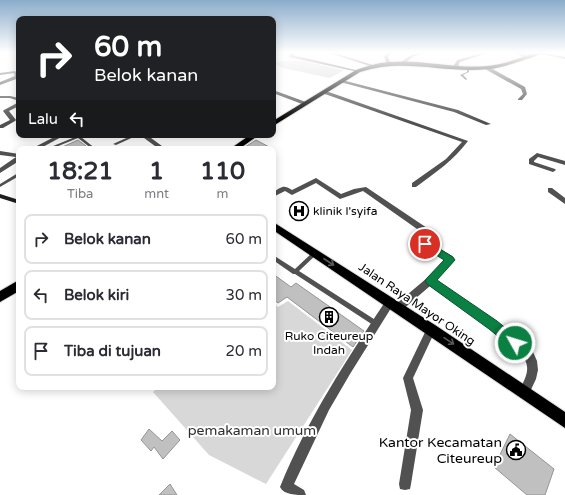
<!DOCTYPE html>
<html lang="id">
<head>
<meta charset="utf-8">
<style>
  :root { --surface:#fff; --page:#f2f2f3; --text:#2b2b33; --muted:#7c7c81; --line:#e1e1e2 }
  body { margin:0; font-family:"Varela Round",sans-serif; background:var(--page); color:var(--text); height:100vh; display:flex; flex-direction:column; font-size:15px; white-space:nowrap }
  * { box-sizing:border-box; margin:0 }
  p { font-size:13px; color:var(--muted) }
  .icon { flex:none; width:22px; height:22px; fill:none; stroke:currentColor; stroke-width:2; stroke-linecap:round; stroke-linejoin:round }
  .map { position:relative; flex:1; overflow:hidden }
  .details { position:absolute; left:16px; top:146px; width:260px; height:244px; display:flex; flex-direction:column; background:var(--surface); border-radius:8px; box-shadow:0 2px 10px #0003 }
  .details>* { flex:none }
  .guide { position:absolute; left:16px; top:16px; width:260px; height:122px; border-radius:8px; box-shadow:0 2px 10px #0003; background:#202124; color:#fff; overflow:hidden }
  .pin { position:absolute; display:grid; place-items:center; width:34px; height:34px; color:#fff; margin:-17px; border:2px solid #fff; border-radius:50%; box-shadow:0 1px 4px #0007 }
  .me { position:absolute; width:44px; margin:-22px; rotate:309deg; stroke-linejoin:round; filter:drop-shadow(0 0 3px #0008) }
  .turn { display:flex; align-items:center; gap:14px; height:84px; padding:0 12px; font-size:18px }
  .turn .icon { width:52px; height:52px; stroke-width:2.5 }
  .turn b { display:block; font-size:28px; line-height:34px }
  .then { display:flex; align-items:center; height:38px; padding:0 12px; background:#0003; gap:8px; font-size:15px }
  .eta { display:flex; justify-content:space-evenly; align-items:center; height:68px; text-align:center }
  .eta b { font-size:24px; font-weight:700; line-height:28px }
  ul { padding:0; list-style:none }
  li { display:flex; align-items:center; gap:12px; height:50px; margin:0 8px 6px; padding:0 4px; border:2px solid var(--line); border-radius:8px }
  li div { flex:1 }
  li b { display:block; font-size:15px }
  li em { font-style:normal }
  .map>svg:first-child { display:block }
</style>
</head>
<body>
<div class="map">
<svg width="565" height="495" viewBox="0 0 565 495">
  <rect width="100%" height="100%" fill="#fff"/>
  <!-- green -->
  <path fill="#d8d8d8" d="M286 61H303L344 70 330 78 283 68 273 63Z
    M288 301 352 350 266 484 209 455 153 392 158 387H273V303L278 307Z"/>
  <!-- building -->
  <path fill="#c0c0c0" stroke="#959595" d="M78 140 90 149H58Z
    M256 140 273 149H242Z
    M273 274 291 287 296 283 364 331 353 347 287 297 278 303 273 299Z
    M149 429 162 441 172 431 180 440 163 459 154 447 151 451 141 440Z
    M510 434 554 469 545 495H527L494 467Z
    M170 484 177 495H159Z"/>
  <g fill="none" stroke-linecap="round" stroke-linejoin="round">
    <defs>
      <path id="primary" d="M534 53H541C536 57 528 58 521 61 511 64 500 68 489 69 443 74 406 57 360 72L273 126V121L356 70C367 66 377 63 389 62 422 59 454 69 487 66 503 65 519 58 534 53Z
        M250 135H259L239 149H230Z
        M273 222 435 325 565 412V428L273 230Z
        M19 280V291L0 302V291Z"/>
    </defs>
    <!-- primary casing -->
    <use href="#primary" stroke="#dbdbdb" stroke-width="2"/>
    <!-- service -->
    <path fill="#515151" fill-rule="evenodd" d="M467 67 469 68V72L463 75 467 79 466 80 460 75 467 72Z
      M80 135H85L81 137 96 149H92L78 138 51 149H46Z
      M133 135H138L116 145 113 144Z
      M18 173H19V176L0 187V184Z
      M315 251 317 252 318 253 317 254 299 271 377 321 378 323 377 325 375 326 373 325 295 274H293L273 260V255L295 269 313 252Z"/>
    <!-- minor -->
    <path fill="#515151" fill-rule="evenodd" d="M292 53H296L293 55 360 71 358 72 289 57V55Z
      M329 53H335L373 65 370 66Z
      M387 53H391L388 57 390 62 388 63 386 62 384 57Z
      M418 53H424L413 57 403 64 400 63 411 55Z
      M482 53H488L460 62 457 68 453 67 457 60Z
      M515 53H520L529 57 526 58Z
      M536 53H544L565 57V59Z
      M485 67H489L525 87 527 94 522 100H518V99L523 94 521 89 485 69Z
      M15 71 19 75V78L0 85V82L15 76 14 73 0 75V73Z
      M342 80 458 110 491 124 486 125 454 112 340 82V80Z
      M273 90 306 102 307 103 302 104 273 93Z
      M322 91H326L468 141C454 160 435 173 416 187H412V183L446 159 462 142 322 93Z
      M0 96H10L19 98V101L10 98H0Z
      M19 102V106L9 111 16 120 15 121 3 128H0V125L10 120 3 111 4 110Z
      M58 135H65L39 149H31Z
      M140 135H147L166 149H159Z
      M0 151 19 154V161L0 173V168L16 157 0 155Z
      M537 153 565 161V165L538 157 534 161V162L555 169 556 170 553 172 529 164V159Z
      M316 178 341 194 354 189 366 187 433 232 435 237 430 243 452 256 454 261 436 280 496 322 533 352 537 361 538 370 536 379 528 396 524 397 520 396 519 392C523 381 531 372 525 360L490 328 430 286 401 311 398 312 395 311 393 308 395 305 427 278 446 260 422 246 421 244 427 236 363 191 340 199 316 183 292 195 285 191 273 197V192C282 187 283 184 292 190Z
      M548 188H552L565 198V204L548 192Z
      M390 298 393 299 395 302 393 305 350 374 329 410 294 484 304 490 306 495C296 495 284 495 280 487 307 420 347 359 387 299Z
      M431 324 434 326 436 329 413 378 423 410 411 484 410 489 405 490 400 489 399 484 411 410 403 378 428 326Z"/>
    <!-- secondary -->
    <path fill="#1e1e1e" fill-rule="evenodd" d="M0 194 19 200V204L0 198Z"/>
    <!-- primary -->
    <use href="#primary" fill="#000" fill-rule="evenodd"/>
  </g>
  <!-- one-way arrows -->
  <defs><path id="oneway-shaft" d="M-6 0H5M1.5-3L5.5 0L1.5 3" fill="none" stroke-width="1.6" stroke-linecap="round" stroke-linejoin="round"/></defs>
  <g stroke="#595959">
    <use href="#oneway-shaft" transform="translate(329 262) rotate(33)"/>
    <use href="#oneway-shaft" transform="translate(449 341) rotate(34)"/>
  </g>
  <!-- sky -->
  <linearGradient id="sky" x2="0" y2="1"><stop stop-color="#8baccb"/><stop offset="0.43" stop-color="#fff"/><stop offset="1" stop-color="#fff" stop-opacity="0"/></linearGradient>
  <rect width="565" height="122" fill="url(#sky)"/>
  <!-- route -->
  <path fill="#0b8043" stroke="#07532c" d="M425 240 453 257 455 260 437 280 497 321 519 339 521 343 519 347 515 349 511 347 489 329 427 284 425 281 427 278 444 260 422 246 420 244 422 241Z"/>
  <!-- icons -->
  <defs>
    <symbol id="hospital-ring" viewBox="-11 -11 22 22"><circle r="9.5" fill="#fff" stroke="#000" stroke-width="1.5"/><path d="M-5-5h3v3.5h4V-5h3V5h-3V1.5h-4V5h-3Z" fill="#000"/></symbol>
    <symbol id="building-ring" viewBox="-11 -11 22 22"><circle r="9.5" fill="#fff" stroke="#000" stroke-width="1.5"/><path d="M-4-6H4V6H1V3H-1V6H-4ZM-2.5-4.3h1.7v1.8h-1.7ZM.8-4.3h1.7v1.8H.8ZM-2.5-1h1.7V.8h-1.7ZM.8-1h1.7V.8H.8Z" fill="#000"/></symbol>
    <symbol id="civic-ring" viewBox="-11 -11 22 22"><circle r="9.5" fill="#fff" stroke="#000" stroke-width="1.5"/><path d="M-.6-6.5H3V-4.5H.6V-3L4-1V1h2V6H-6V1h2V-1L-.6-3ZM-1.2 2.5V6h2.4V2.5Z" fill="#000"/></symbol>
  </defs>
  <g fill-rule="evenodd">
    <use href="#hospital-ring" x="288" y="200" width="22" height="22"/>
    <use href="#building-ring" x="318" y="306" width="22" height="22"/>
    <use href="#civic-ring" x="505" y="439" width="22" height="22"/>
  </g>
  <g text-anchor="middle" stroke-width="4" stroke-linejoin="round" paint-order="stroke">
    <!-- poi labels -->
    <g font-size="12" fill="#000" stroke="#fff" text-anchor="start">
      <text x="313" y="215">klinik l'syifa</text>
      <text x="329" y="340" text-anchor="middle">Ruko Citeureup<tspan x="329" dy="14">Indah</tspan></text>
    </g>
    <!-- street labels -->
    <g font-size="12" fill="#000" stroke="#fff">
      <text transform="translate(417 304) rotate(34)" y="4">Jalan Raya Mayor Oking</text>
    </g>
    <!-- near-park labels -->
    <g font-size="14" fill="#2f2f2f" stroke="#fff">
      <text x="252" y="435">pemakaman umum</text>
    </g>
    <!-- near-poi labels -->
    <g font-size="14" fill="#000" stroke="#fff" text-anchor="end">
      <text x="502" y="447">Kantor Kecamatan<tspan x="502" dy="16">Citeureup</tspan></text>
    </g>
  </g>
</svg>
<div class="pin" style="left:425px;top:244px;background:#d93025"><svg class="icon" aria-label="arrive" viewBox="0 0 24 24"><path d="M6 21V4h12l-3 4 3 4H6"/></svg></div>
<svg class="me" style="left:515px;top:343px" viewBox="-20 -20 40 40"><circle r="17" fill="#0b8043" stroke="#fff" stroke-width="3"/><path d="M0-11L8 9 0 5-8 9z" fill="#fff"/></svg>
<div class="guide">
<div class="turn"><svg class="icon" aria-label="right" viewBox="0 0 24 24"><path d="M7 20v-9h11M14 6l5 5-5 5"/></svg><div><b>60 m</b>Belok kanan</div></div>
<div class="then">Lalu<svg class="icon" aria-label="left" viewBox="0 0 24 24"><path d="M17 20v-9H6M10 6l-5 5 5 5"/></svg></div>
</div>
<section class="details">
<div class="eta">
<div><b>18:21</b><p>Tiba</p></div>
<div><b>1</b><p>mnt</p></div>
<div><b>110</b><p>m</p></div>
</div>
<ul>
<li><svg class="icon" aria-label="right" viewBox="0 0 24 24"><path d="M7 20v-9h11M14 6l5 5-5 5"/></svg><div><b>Belok kanan</b></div><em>60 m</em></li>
<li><svg class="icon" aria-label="left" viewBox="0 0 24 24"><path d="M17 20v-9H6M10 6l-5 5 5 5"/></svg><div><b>Belok kiri</b></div><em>30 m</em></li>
<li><svg class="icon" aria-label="arrive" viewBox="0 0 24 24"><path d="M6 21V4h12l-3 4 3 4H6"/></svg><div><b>Tiba di tujuan</b></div><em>20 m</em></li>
</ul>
</section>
</div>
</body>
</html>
